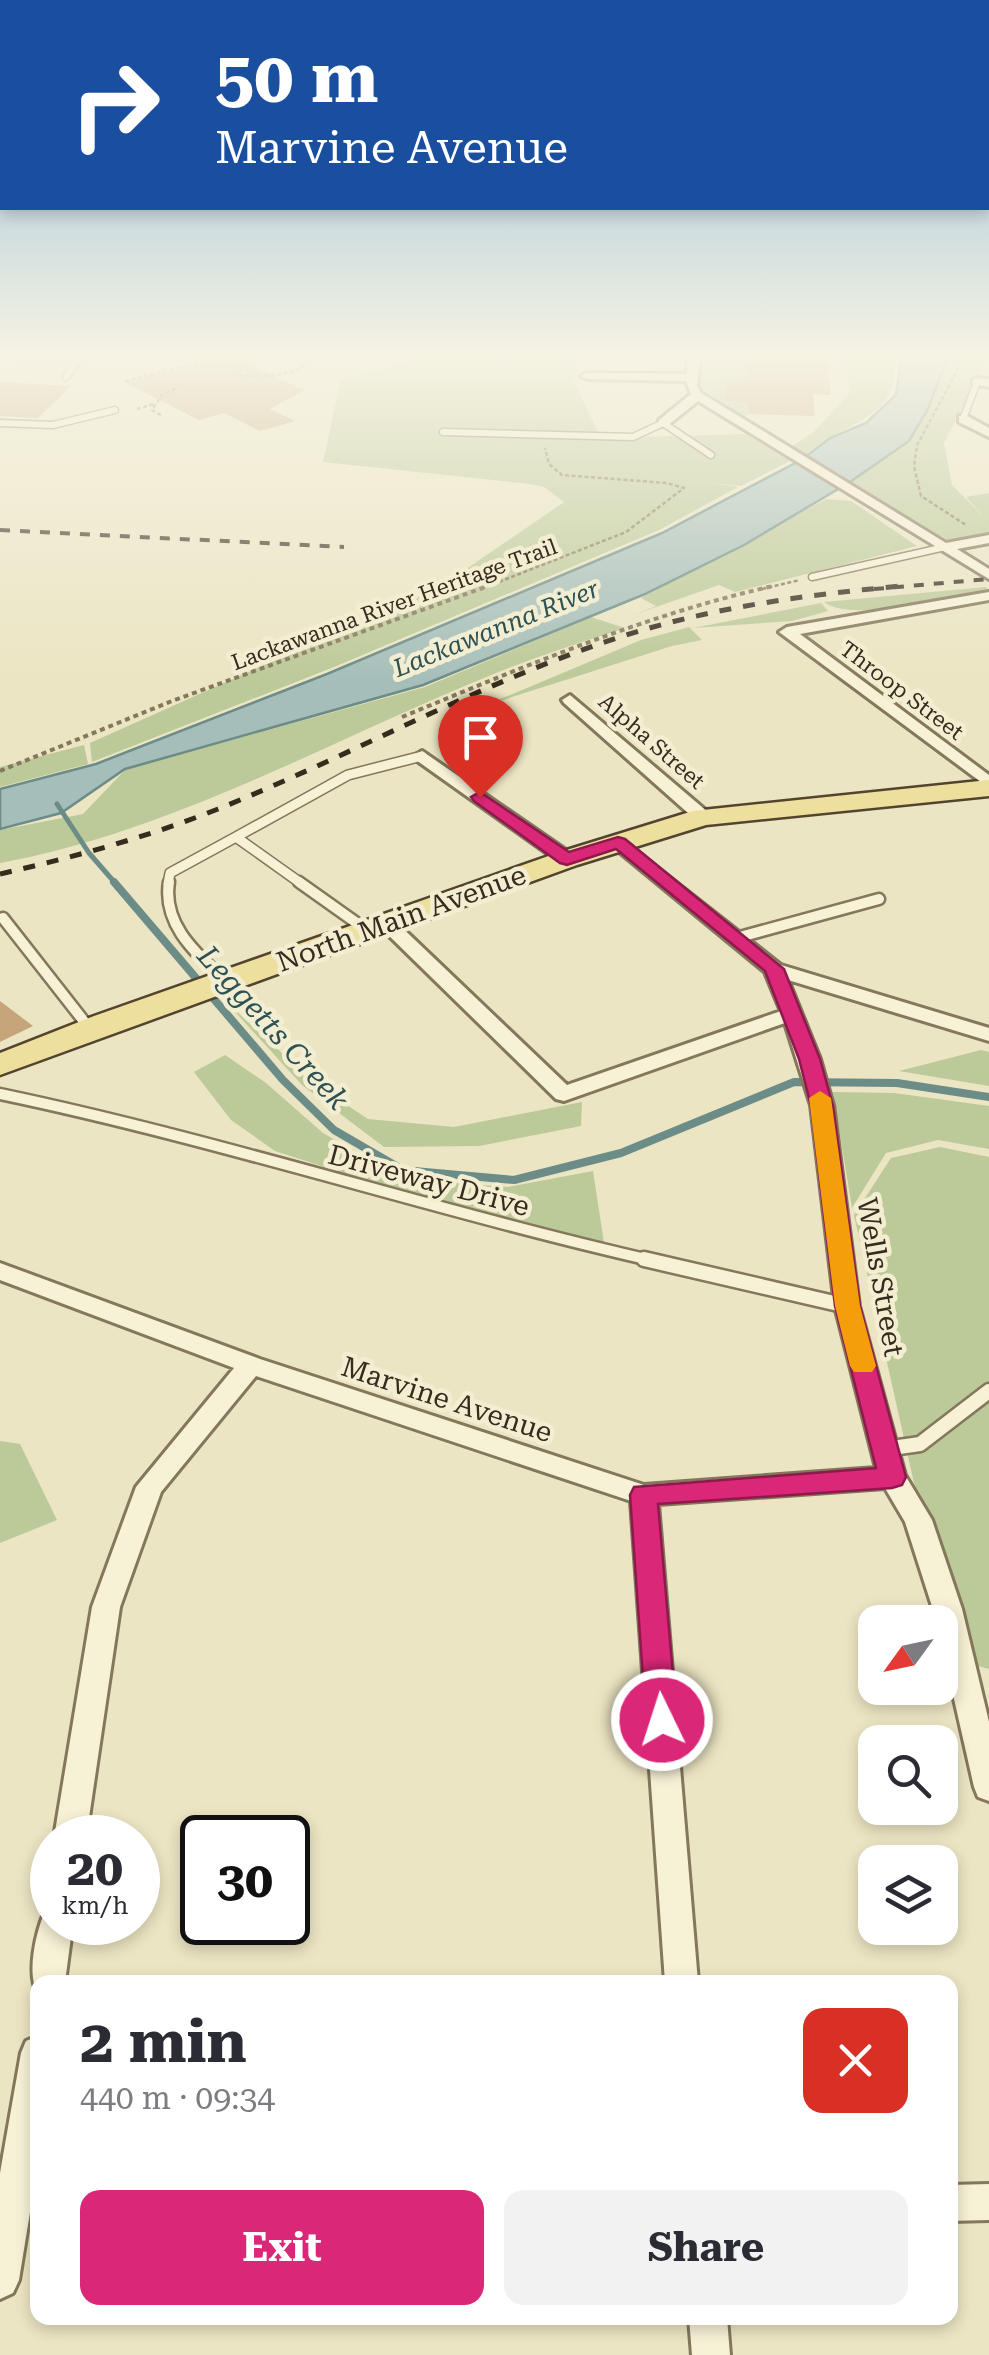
<!DOCTYPE html>
<html lang="en">
<head>
<meta charset="utf-8">
<style>
  :root { --surface:#fff; --page:#f2f2f3; --text:#2b2b33; --muted:#7c7c81; --accent:#db2777 }
  body { margin:0; font-family:"Roboto Serif",serif; background:var(--page); color:var(--text); height:100vh; display:flex; flex-direction:column; font-size:38px; white-space:nowrap }
  * { box-sizing:border-box; margin:0 }
  p { font-size:32px; color:var(--muted) }
  .icon { flex:none; width:55px; height:55px; fill:none; stroke:currentColor; stroke-width:2; stroke-linecap:round; stroke-linejoin:round }
  .map { position:relative; flex:1; overflow:hidden }
  .sheet { position:absolute; left:30px; top:1975px; width:928px; height:350px; display:flex; flex-direction:column; background:var(--surface); border-radius:20px; box-shadow:0 5px 15px #0003 }
  .sheet>* { flex:none }
  .guide { position:absolute; left:0px; top:0px; width:990px; height:210px; box-shadow:0 5px 15px #0003; background:#1a4fa0; color:#fff; overflow:hidden }
  .needle { width:65px; rotate:237deg }
  .fabs { position:absolute; left:858px; top:1605px; display:grid; gap:20px }
  .fabs a { display:grid; place-items:center; width:100px; height:100px; border-radius:20px; background:var(--surface); box-shadow:0 5px 15px #0003; font-size:50px }
  .speed { position:absolute; left:30px; top:1815px; display:flex; gap:20px; font-size:50px; font-weight:700; text-align:center }
  .speed>* { display:grid; place-content:center; width:130px; height:130px; border-radius:50%; background:var(--surface); box-shadow:0 5px 15px #0003; line-height:1 }
  .speed small { font-size:25px; font-weight:400 }
  .speed .limit { border:5px solid #111; border-radius:15px; background:#fff; color:#111 }
  .pin { position:absolute; display:grid; place-items:center; width:85px; height:85px; color:#fff; margin:-102px -42px; border-radius:50% 50% 50% 0; rotate:-45deg; box-shadow:0 0 10px #0007 }
  .pin .icon { rotate:45deg }
  .me { position:absolute; width:110px; margin:-55px; rotate:356deg; stroke-linejoin:round; filter:drop-shadow(0 0 8px #0008) }
  .turn { display:flex; align-items:center; gap:35px; height:210px; padding:0 50px; font-size:45px }
  .turn .icon { width:130px; height:130px; stroke-width:2.5 }
  .turn b { display:block; font-size:70px; line-height:85px }
  .round { display:grid; place-items:center; flex:none; width:105px; height:105px; border-radius:20px; background:var(--page) }
  .head { display:flex; align-items:center; justify-content:space-between; height:170px; padding:0 50px }
  h1 { font-size:60px; font-weight:700; line-height:75px }
  .cta { display:flex; gap:20px; margin-top:auto; padding:20px 50px }
  .cta a { flex:1; height:115px; border-radius:20px; background:var(--accent); color:#fff; font-size:40px; font-weight:700; line-height:115px; text-align:center }
  .cta a+a { background:var(--page); color:var(--text) }
  .map>svg:first-child { display:block }
</style>
</head>
<body>
<div class="map">
<svg width="989" height="2355" viewBox="0 0 989 2355">
  <rect width="100%" height="100%" fill="#ebe5c3"/>
  <!-- green -->
  <path fill="#bcc998" d="M433 356H549L556 363 551 356H574L578 377 572 378 601 438 745 434 790 461 741 486 710 483 738 487 659 530 334 667 92 762 90 743 443 585 564 502 544 487 530 484 323 462 341 379Z
    M844 356H896C894 367 895 386 889 395 871 424 830 431 804 456L792 446 814 432 850 392Z
    M948 356H989L944 443 952 485 985 518 966 497 989 493V546L970 549 956 539 947 540 850 482 909 441Z
    M746 360V378H726L725 401 748 402 749 414 744 417 701 388 702 362Z
    M826 499 851 501 917 546 735 592 719 585 633 615 656 606 641 598Z
    M986 587 989 591C955 598 849 623 824 602Z
    M821 603 828 611 792 621 693 628Z
    M591 617 625 628C582 642 538 656 496 673 332 739 175 831 0 863V830L83 814 126 769 425 687Z
    M689 627 702 640 672 646 484 706 641 640Z
    M84 745 88 764 0 787V767Z
    M226 1002 318 1086 368 1119 454 1127 582 1102 581 1126 479 1146 384 1147 302 1085Z
    M981 1050 989 1052V1086L899 1071Z
    M225 1055 266 1083 323 1133 403 1179 508 1187 593 1171 604 1243 405 1193 275 1151 231 1120 194 1072Z
    M833 1092 894 1093 989 1106V1149L938 1140 886 1153 852 1208Z
    M940 1147 989 1157V1669L974 1665 914 1483 854 1215 891 1158Z
    M0 1441 20 1444 57 1520 0 1543Z"/>
  <!-- water -->
  <path fill="#a5beba" stroke="#6c8c88" stroke-width="2.5" d="M902 356H948L928 409 909 441 850 482 744 545 645 594 423 685 125 769 61 813 0 829V789L96 764 327 674 662 533 801 460 830 438 866 423 896 395Z"/>
  <g fill="none" stroke-linecap="round" stroke-linejoin="round">
    <!-- stream-far1 -->
    <path stroke="#6c8c88" stroke-width="5" d="M57 804 89 853 116 884"/>
    <!-- stream -->
    <path stroke="#6c8c88" stroke-width="8" d="M114 882 283 1080 334 1130 403 1170 514 1180 621 1153 794 1082 897 1083 989 1097"/>
  </g>
  <!-- building -->
  <path fill="#c7a57b" d="M746 356H809L810 361 827 362 831 395 813 394 815 416 749 414 748 402 725 401 726 378H747Z
    M233 357 304 390 270 409 295 421 260 431 224 413 199 420 124 382Z
    M0 382 71 386 38 418 0 416Z
    M0 1001 33 1026 0 1042Z"/>
  <g fill="none" stroke-linecap="round" stroke-linejoin="round">
    <defs>
      <path id="service-far3" d="M4 356 79 359 66 377
        M963 419 977 382
        M0 423 53 425 115 410
        M443 432 633 437 663 423 711 455
        M812 577 945 547"/>
      <path id="service-far2" d="M168 884 170 873 236 837
        M302 884 236 837 348 775 422 756"/>
      <path id="service-far1" d="M169 882C162 925 197 954 225 981
        M299 882 368 931
        M3 918 90 1029
        M736 938 879 899
        M0 1094C220 1140 435 1211 654 1261"/>
      <path id="service" d="M644 1259 847 1306
        M885 1449 920 1444 989 1391"/>
      <path id="minor" d="M689 356H700L697 386 701 393 946 543 989 535V543L957 549 989 569V579L698 401 667 426H659V420L691 394 686 381 587 379 581 376 587 373 686 374Z
        M977 378 989 379V387L973 384V380Z
        M959 416H967L989 428V437L959 422Z
        M989 592V600L800 634 989 775V788L779 632 787 627Z
        M570 695 709 813V821H697L564 703 562 700Z
        M422 751 573 855V863H561L416 760 414 756Z
        M618 837 781 965 989 1028V1041L788 980 820 1059 833 1105 859 1306 905 1475 932 1520 962 1609 989 1722V1801L978 1797 974 1787 940 1637V1622H937L905 1522 885 1488 658 1504 698 1982H665L631 1501 256 1376 161 1492 120 1607 86 1838H54L92 1607 136 1487 234 1368 0 1280V1263L260 1359 644 1485 876 1468 835 1306 811 1105 785 1023 564 1101 556 1099 377 924 380 920H394L567 1085 781 1011 765 972 612 846V838Z
        M52 1908V1922H73L65 1982H38V1994C26 1974 36 1932 45 1911Z
        M38 2036V2163L19 2280 13 2293 0 2299V2173L21 2053 26 2041Z
        M989 2184V2220L950 2221V2185Z
        M689 2318H727L730 2355H692Z"/>
      <path id="primary" d="M989 780V796L706 825 577 865 0 1075V1053L94 1016 557 853 693 811Z"/>
    </defs>
    <!-- service-far3 casing -->
    <use href="#service-far3" stroke="#84775b" stroke-width="9"/>
    <!-- service-far2 casing -->
    <use href="#service-far2" stroke="#84775b" stroke-width="12"/>
    <!-- service-far1 casing -->
    <use href="#service-far1" stroke="#84775b" stroke-width="15"/>
    <!-- service casing -->
    <use href="#service" stroke="#84775b" stroke-width="19"/>
    <!-- minor casing -->
    <use href="#minor" stroke="#84775b" stroke-width="6"/>
    <!-- primary casing -->
    <use href="#primary" stroke="#52442f" stroke-width="5"/>
    <!-- path-far1 -->
    <path stroke="#84775b" stroke-width="2.5" stroke-dasharray="4 2.5" stroke-linecap="butt" d="M965 356 917 445 914 466 921 496 966 525
      M237 367 242 369 234 375C263 376 295 379 316 356
      M125 381 217 358 222 360
      M137 409 154 404
      M161 415 152 410 162 395 179 387
      M481 589 626 532 684 488 667 483 562 475 549 464 545 448
      M762 589 800 580"/>
    <!-- path -->
    <path stroke="#84775b" stroke-width="4" stroke-dasharray="5 4" stroke-linecap="butt" d="M402 717C523 667 645 615 773 586
      M0 771 172 701 488 586"/>
    <!-- service-far3 -->
    <use href="#service-far3" stroke="#f7f1d6" stroke-width="6"/>
    <!-- service-far2 -->
    <use href="#service-far2" stroke="#f7f1d6" stroke-width="9"/>
    <!-- service-far1 -->
    <use href="#service-far1" stroke="#f7f1d6" stroke-width="10"/>
    <!-- service -->
    <use href="#service" stroke="#f7f1d6" stroke-width="14"/>
    <!-- minor -->
    <use href="#minor" fill="#f7f1d6" fill-rule="evenodd"/>
    <!-- primary -->
    <use href="#primary" fill="#eddf9d" fill-rule="evenodd"/>
    <!-- rail-far1 -->
    <path stroke="#352c1e" stroke-width="4" stroke-dasharray="10 10" stroke-linecap="butt" d="M0 530 344 547
      M874 589 989 579"/>
    <!-- rail -->
    <path stroke="#352c1e" stroke-width="5" stroke-dasharray="12 12" stroke-linecap="butt" d="M0 874C74 857 148 837 218 809 362 751 497 673 646 629 729 605 815 594 901 586"/>
  </g>
  <!-- sky -->
  <linearGradient id="sky" x2="0" y2="1"><stop stop-color="#8db8d6"/><stop offset="0.52" stop-color="#f6f3e4"/><stop offset="1" stop-color="#f6f3e4" stop-opacity="0"/></linearGradient>
  <rect width="989" height="685" fill="url(#sky)"/>
  <!-- route -->
  <path fill="#db2777" stroke="#8e194d" stroke-width="2.5" d="M480 792 569 852 618 837 625 839 784 969 820 1059 833 1106 860 1306 906 1477 902 1485 892 1488 658 1504 677 1720 672 1729 662 1733 651 1729 646 1720 630 1495 634 1487 876 1468 835 1306 811 1106 799 1059 765 971 616 849 567 865 560 863 474 801 471 797Z"/>
  <!-- slow -->
  <path fill="#f59e0b" d="M820 1091 831 1098 860 1306 876 1366 872 1372H854L850 1366 835 1306 809 1098Z"/>
  <g text-anchor="middle" stroke-width="9" stroke-linejoin="round" paint-order="stroke">
    <!-- far-street labels -->
    <g font-size="22" fill="#352c1e" stroke="#f3eed2">
      <text transform="translate(394 604) rotate(-20)" y="8">Lackawanna River Heritage Trail</text>
      <text transform="translate(902 690) rotate(37)" y="8">Throop Street</text>
      <text transform="translate(652 741) rotate(41)" y="8">Alpha Street</text>
    </g>
    <!-- far-water labels -->
    <g font-size="25" font-style="italic" fill="#2e5154" stroke="#f3eed2">
      <text transform="translate(496 628) rotate(-22)" y="9">Lackawanna River</text>
    </g>
    <!-- street labels -->
    <g font-size="28" fill="#352c1e" stroke="#f3eed2">
      <text transform="translate(401 918) rotate(-20)" y="10">North Main Avenue</text>
      <text transform="translate(429 1180) rotate(15)" y="10">Driveway Drive</text>
      <text transform="translate(881 1277) rotate(80)" y="10">Wells Street</text>
      <text transform="translate(447 1399) rotate(18)" y="10">Marvine Avenue</text>
    </g>
    <!-- water labels -->
    <g font-size="30" font-style="italic" fill="#2e5154" stroke="#f3eed2">
      <text transform="translate(273 1028) rotate(48)" y="10">Leggetts Creek</text>
    </g>
  </g>
</svg>
<div class="fabs">
<a><svg class="needle" viewBox="-14 -14 28 28"><path d="M0-13l5 13h-10z" fill="#e53935"/><path d="M0 13l5-13h-10z" fill="#7c7c81"/></svg></a>
<a><svg class="icon" aria-label="search" viewBox="0 0 24 24"><circle cx="10" cy="10" r="6"/><path d="M15 15l6 6"/></svg></a>
<a><svg class="icon" aria-label="layers" viewBox="0 0 24 24"><path d="M12 4l9 5-9 5-9-5zM3 14l9 5 9-5"/></svg></a>
</div>
<div class="speed"><div>20<small>km/h</small></div><div class="limit">30</div></div>
<div class="pin" style="left:480px;top:797px;background:#d93025"><svg class="icon" aria-label="arrive" viewBox="0 0 24 24"><path d="M6 21V4h12l-3 4 3 4H6"/></svg></div>
<svg class="me" style="left:662px;top:1720px" viewBox="-20 -20 40 40"><circle r="17" fill="#db2777" stroke="#fff" stroke-width="3"/><path d="M0-11L8 9 0 5-8 9z" fill="#fff"/></svg>
<div class="guide">
<div class="turn"><svg class="icon" aria-label="right" viewBox="0 0 24 24"><path d="M7 20v-9h11M14 6l5 5-5 5"/></svg><div><b>50 m</b>Marvine Avenue</div></div>
</div>
<section class="sheet">
<div class="head"><div><h1>2 min</h1><p>440 m · 09:34</p></div><a class="round" style="background:#d93025;color:#fff"><svg class="icon" aria-label="close" viewBox="0 0 24 24"><path d="M6 6l12 12M18 6L6 18"/></svg></a></div>
<div class="cta"><a>Exit</a><a>Share</a></div>
</section>
</div>
</body>
</html>
